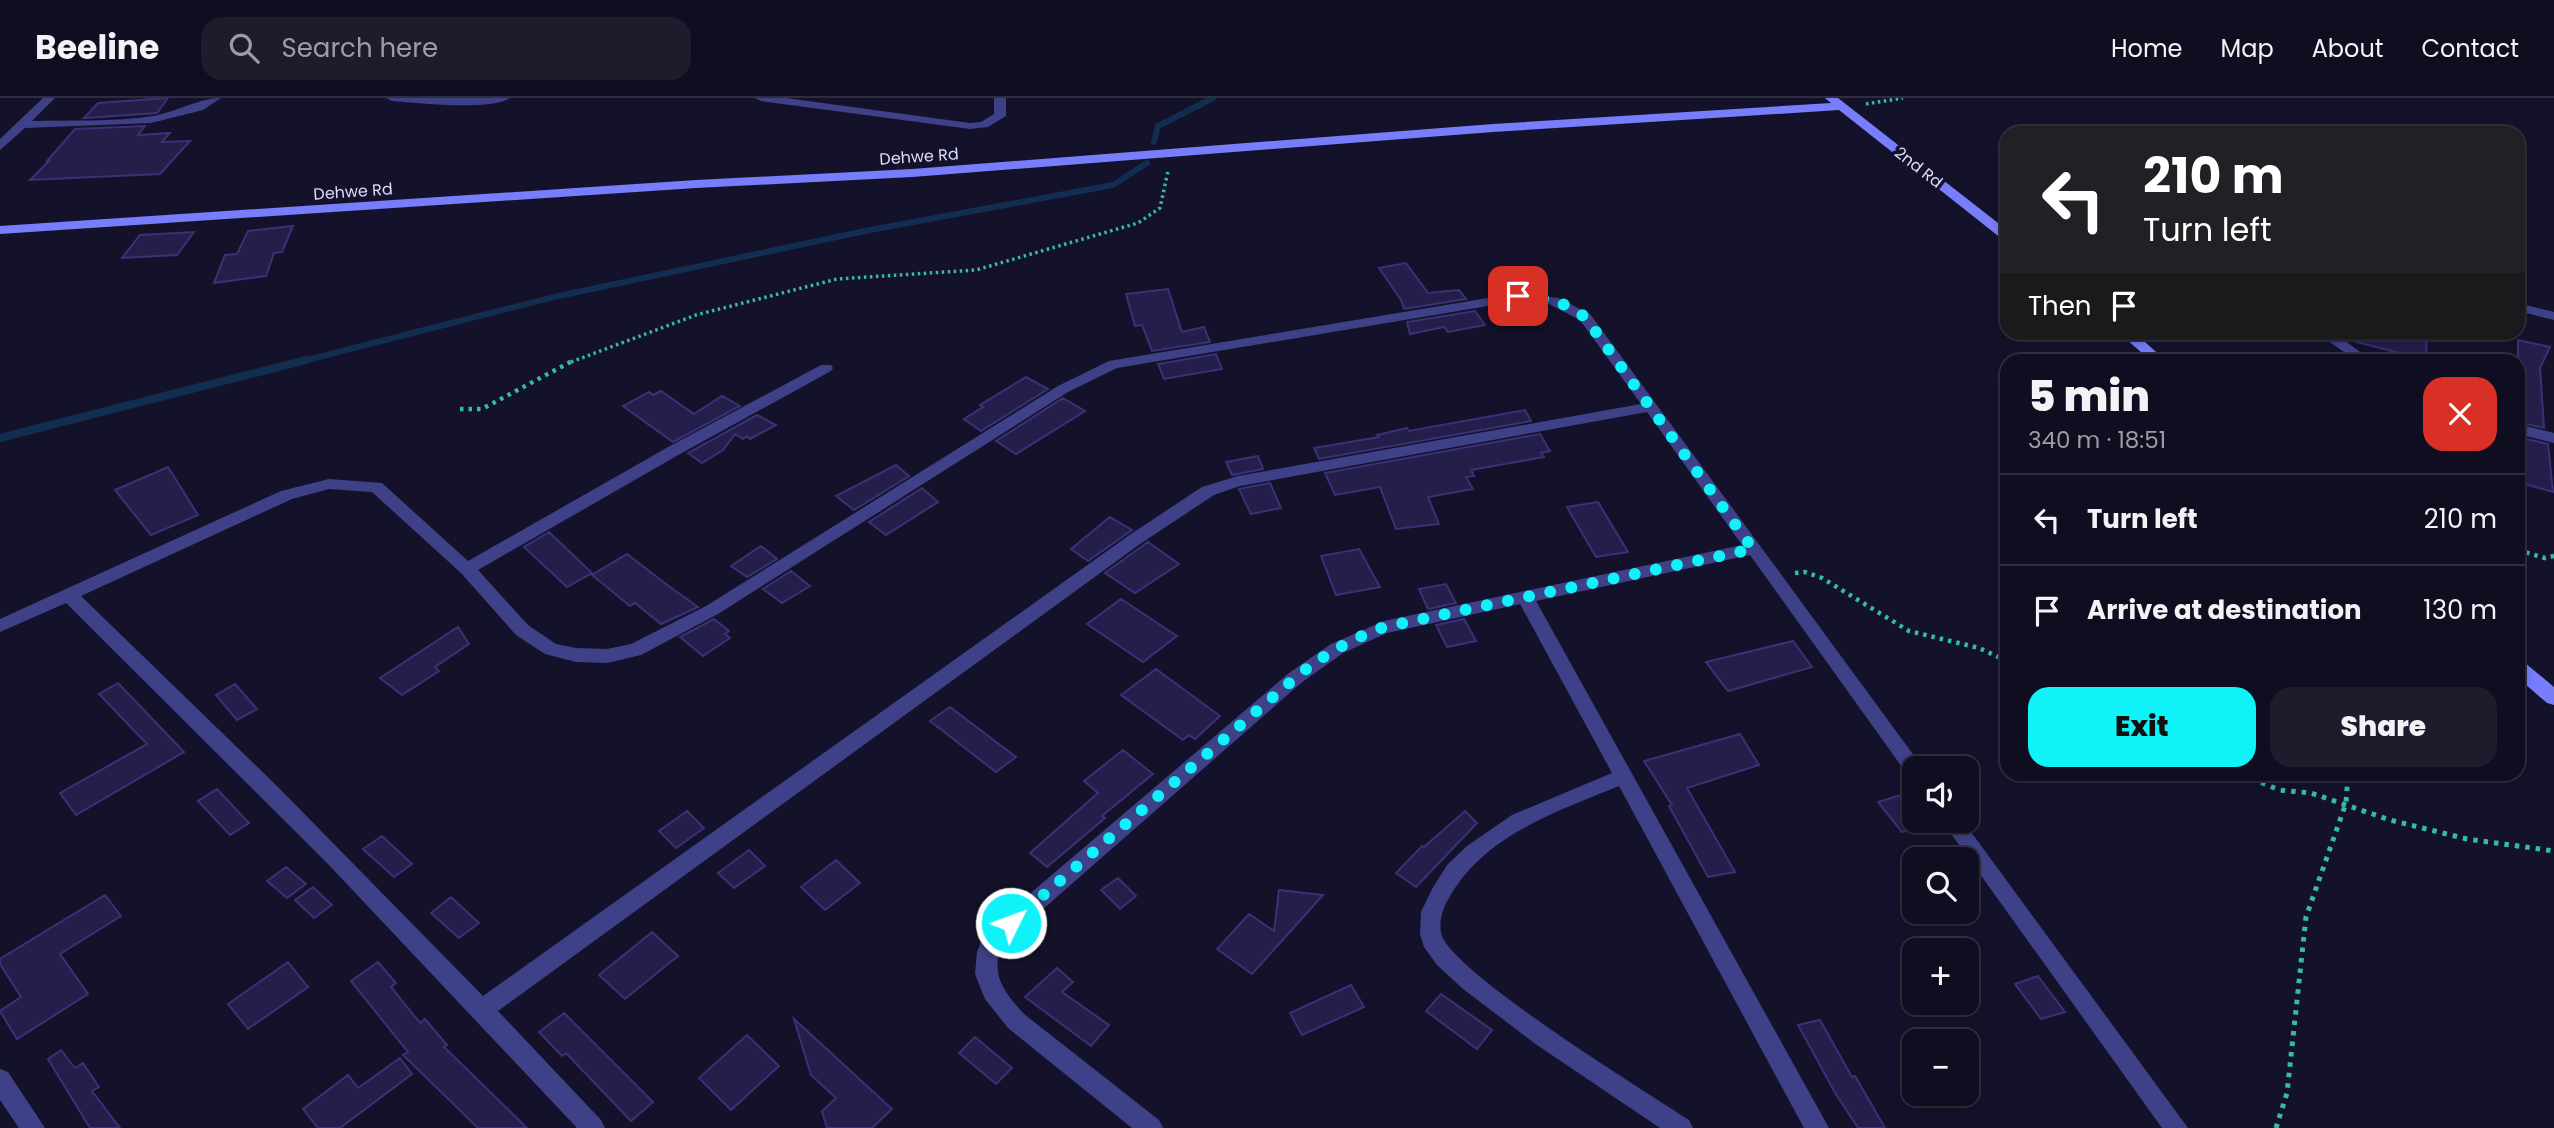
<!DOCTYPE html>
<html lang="en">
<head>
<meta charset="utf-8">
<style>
  :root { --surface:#0f0e20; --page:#1d1c2d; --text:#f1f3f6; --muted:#9b9ca5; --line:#2f2e3e; --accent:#0ff2f7 }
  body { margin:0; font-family:Poppins,sans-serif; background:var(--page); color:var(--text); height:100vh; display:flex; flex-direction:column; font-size:26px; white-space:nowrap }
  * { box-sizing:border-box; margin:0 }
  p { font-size:23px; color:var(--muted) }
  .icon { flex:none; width:38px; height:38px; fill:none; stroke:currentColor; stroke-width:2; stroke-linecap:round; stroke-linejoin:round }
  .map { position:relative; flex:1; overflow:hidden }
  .panel { position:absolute; left:2000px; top:256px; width:525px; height:427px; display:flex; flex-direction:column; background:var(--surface); border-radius:21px; box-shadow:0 4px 10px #0003,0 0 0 2px var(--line) }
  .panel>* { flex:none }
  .hud { position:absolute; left:2000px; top:28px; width:525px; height:214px; border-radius:21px; box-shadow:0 4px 10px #0003,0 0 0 2px var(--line); background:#202124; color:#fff; overflow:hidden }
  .tools { position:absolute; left:1902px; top:658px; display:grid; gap:14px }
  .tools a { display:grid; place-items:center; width:77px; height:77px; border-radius:14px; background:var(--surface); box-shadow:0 4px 10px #0003,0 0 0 2px var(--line); font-size:35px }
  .pin { position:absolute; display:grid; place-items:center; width:60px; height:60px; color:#fff; margin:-30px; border-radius:14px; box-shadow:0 4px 10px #0006 }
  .me { position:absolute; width:77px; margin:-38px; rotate:48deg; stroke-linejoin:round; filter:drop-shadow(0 0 5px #0008) }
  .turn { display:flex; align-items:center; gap:24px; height:147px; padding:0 28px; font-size:32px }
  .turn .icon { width:91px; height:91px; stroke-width:2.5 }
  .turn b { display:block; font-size:49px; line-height:60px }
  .then { display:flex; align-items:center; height:66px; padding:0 28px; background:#0003; gap:14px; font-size:26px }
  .round { display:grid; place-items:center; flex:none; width:74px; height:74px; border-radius:21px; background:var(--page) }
  .head { display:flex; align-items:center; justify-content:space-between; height:119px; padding:0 28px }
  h1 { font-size:42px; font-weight:800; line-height:52px }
  .primary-button { display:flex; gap:14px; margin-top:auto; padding:14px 28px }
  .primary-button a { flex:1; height:80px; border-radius:21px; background:var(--accent); color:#111; font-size:28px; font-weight:800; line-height:80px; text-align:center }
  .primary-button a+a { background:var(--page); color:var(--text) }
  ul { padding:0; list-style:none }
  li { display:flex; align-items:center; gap:21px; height:91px; padding:0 28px; border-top:2px solid var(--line) }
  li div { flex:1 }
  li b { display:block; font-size:26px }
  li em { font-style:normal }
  header { display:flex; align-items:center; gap:42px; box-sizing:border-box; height:98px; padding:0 35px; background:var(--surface); border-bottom:2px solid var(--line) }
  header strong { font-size:33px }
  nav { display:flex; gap:38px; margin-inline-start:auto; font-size:24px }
  .search { width:490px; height:63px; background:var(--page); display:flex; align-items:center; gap:18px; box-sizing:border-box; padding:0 24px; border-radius:21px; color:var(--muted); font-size:26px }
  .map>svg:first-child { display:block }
</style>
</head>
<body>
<header>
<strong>Beeline</strong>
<div class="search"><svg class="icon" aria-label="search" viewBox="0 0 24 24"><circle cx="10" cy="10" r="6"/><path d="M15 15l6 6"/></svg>Search here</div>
<nav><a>Home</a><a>Map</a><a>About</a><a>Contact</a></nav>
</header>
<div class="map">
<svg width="2554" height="1030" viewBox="0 0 2554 1030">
  <rect width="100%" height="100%" fill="#14122a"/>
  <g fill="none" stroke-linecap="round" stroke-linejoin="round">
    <!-- stream-far1 -->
    <path stroke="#112d4f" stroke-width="6" d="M1154 44 1158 28 1213 0
      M299 264 554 199 865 133 1113 87 1147 65"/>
    <!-- stream -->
    <path stroke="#112d4f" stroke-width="8" d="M0 340 306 262"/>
  </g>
  <!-- building -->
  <path fill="#241e4b" stroke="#3a3176" stroke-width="2" d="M168 0 157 15 84 20 98 5Z
    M145 28 138 37 170 35 162 44 190 43 160 76 30 82 49 63H47L75 31Z
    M293 128 282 154 274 155 266 178 214 185 225 157 237 156 248 133Z
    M194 134 177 157 122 160 140 137Z
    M1406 165 1428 195 1459 192 1466 201 1404 211 1401 202 1379 170Z
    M1168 191 1182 234 1204 229 1210 244 1152 253 1142 227 1135 228 1126 196Z
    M1475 213 1485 227 1448 234 1444 229 1410 236 1407 224Z
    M2348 234H2427L2426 262 2349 242Z
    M2518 242 2550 249 2540 270 2544 330 2518 324Z
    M1216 256 1222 271 1164 281 1158 266Z
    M1026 279 1048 291 981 333 964 321 983 309 980 307Z
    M661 293 694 316 722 298 740 308 673 344 623 308 649 294 653 297Z
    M1063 300 1085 313 1016 356 996 343Z
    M1525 312 1531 323 1319 361 1314 350 1379 339 1377 337 1407 330 1409 333Z
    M757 317 776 327 750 341 747 338 743 341 735 336 723 352 702 365 688 355Z
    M1540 336 1550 353 1541 355 1544 359 1471 372 1474 378 1466 379 1473 391 1428 399 1439 426 1396 431 1380 389 1335 397 1325 375Z
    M2518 339 2548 346 2553 394 2518 384Z
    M1258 358 1263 371 1232 377 1226 364Z
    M896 367 909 378 854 412 836 398Z
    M168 369 198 417 151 437 115 392Z
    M1270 385 1281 410 1251 416 1239 391Z
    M922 390 938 404 886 437 869 424Z
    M1598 404 1628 454 1596 459 1567 409Z
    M1110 419 1132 432 1088 463 1071 451Z
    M549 434 592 475 567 489 524 449Z
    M1148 444 1179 466 1135 495 1105 475Z
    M761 448 777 461 747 479 731 468Z
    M1359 451 1380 489 1336 497 1321 458Z
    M627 456 670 489 698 509 661 526 635 505 630 508 592 477Z
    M791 473 810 488 782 505 763 491Z
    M1446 486 1456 505 1428 511 1419 491Z
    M1121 501 1177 538 1143 564 1087 526Z
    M714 521 729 533 725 536 730 540 703 558 680 539Z
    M1464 521 1476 543 1447 549 1436 527Z
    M458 529 469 546 435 569 439 573 402 597 380 580Z
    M1793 543 1812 569 1728 593 1706 564Z
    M1156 571 1220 618 1195 641 1189 637 1183 642 1121 597Z
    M118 585 184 654 76 717 60 695 147 646 99 596Z
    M235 586 257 611 237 622 216 597Z
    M950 609 1016 659 996 674 930 623Z
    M1740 636 1759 667 1687 690 1735 774 1708 779 1669 708 1672 707 1644 663Z
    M1123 652 1153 676 1102 718 1105 720 1047 769 1030 755 1098 695 1084 683Z
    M217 691 249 725 230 737 198 703Z
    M1901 697 1914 713V723H1922L1925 726 1902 734 1878 704Z
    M687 713 704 730 676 750 659 733Z
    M1465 713 1477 725 1416 789 1396 775 1422 748 1424 749Z
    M382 738 412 766 394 779 363 751Z
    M749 752 765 768 734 790 718 775Z
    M836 762 860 785 825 812 801 789Z
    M286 769 306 786 287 800 267 783Z
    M1118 780 1136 798 1120 811 1101 792Z
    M313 789 332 807 314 820 295 802Z
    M1279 792 1323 797 1252 876 1217 851 1249 816 1274 833Z
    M105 797 121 818 60 856 88 896 17 941 0 913 21 899 0 866V861Z
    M451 799 479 825 459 840 431 815Z
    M652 834 678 858 625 901 599 877Z
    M288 864 308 889 248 931 228 906Z
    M378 864 396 885 391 889 420 925 425 921 447 947 444 949 527 1030H478L403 957 408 954 351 883Z
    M1057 870 1073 884 1062 894 1109 927 1091 948 1025 899Z
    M2038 878 2065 914 2041 921 2015 886Z
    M1351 887 1364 909 1302 937 1290 915Z
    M1441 896 1492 932 1477 951 1426 913Z
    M564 915 653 1004 631 1023 566 955 562 958 539 934Z
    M794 921 892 1011 872 1030H827L822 1013 836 1000 811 977Z
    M1820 922 1852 979 1855 978 1885 1030H1858L1834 993 1798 927Z
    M747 937 779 968 731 1012 699 980Z
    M975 939 1012 970 996 986 959 955Z
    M61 952 75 970 83 965 99 989 92 993 120 1030H90L48 961Z
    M400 960 412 976 340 1030H318L303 1011 348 977 358 990Z"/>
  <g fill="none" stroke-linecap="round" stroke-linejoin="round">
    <!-- path-far2 -->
    <path stroke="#35baa8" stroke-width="3.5" stroke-dasharray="2.5 3.5" stroke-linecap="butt" d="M1866 6 1903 0
      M571 264 696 217 837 181 976 172 1138 125 1160 110 1168 73"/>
    <!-- path-far1 -->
    <path stroke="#35baa8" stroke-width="4.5" stroke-dasharray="3.5 5" stroke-linecap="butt" d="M460 311H482L574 262
      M2518 452 2545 460 2554 458
      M1795 475 1805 474 1822 480 1909 533 1979 550 2007 563"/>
    <!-- path -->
    <path stroke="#35baa8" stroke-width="5" stroke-dasharray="4.5 6" stroke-linecap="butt" d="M2242 676 2279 692 2311 695 2390 722 2467 741 2554 753
      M2276 1030 2287 995 2306 819 2346 705 2348 676"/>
    <!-- street -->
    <path fill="#3f4188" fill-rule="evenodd" d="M43 0H55L32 23C72 22 113 24 153 18 176 14 200 0 221 0L203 12 151 25 25 30 0 52V41Z
      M386 0H510C491 13 418 5 392 3Z
      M755 0H786L970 25 981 24 994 16V0H1006V18L988 29 970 31 761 3Z
      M1518 195 1558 200 1590 216 1923 670H1914V679L1907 676 1750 457 1536 503 1829 1030H1804L1619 688C1560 712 1492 735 1455 790 1446 804 1438 818 1441 835 1449 873 1648 995 1689 1022L1693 1030H1660L1537 947 1463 891 1437 867 1424 849 1420 836 1421 814 1432 791 1447 767 1467 748 1512 717 1612 675 1520 506 1387 535 1343 555 1301 585 1002 847C990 877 1004 894 1024 916L1159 1022 1163 1030H1132L1008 930 985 901 975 876 977 854 985 834 1289 575 1331 546 1384 523 1742 447 1647 314 1240 388 1214 397 1140 446 498 913 601 1022 605 1030H577L328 766 66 505 0 534V521L281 393 329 381 382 385 468 463 670 348 821 267H831L833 270 831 273 680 356 478 472 528 527 556 546 576 550 607 551 631 546 706 508 1058 288 1109 263ZM1518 203 1549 206 1580 222 1641 306 1238 378 1202 389 1128 438 483 898 277 688 81 498 292 401 329 391 372 394 461 475 516 537 545 556 576 564 607 565 641 557 718 516 1068 294 1117 270Z
      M2518 205 2554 214V222L2518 213Z
      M2316 234H2333L2371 262H2355Z
      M2518 326 2554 335V345L2518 336Z
      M1942 723H1963L2188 1030H2162Z
      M0 971 8 974 45 1030H19L0 1002Z"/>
    <!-- secondary -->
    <path fill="#777dfb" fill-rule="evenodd" d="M1825 0H1838L2007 132V142L2002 141 1839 12 1493 34 912 79 696 90 0 136V128L696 82 912 71 1493 26 1831 5Z
      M2118 234H2134L2165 262H2150Z
      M2518 562 2524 564 2554 589V607L2547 605 2518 580Z"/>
  </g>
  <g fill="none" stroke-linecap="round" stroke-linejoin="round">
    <!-- route -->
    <path stroke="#0ff2f7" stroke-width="12" stroke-dasharray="0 21.6" d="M1011 825 1295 580C1323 557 1349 542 1384 529L1753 451 1585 219C1563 203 1545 199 1518 198"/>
  </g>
  <g text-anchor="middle" stroke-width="7" stroke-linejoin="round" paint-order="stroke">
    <!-- far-street labels -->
    <g font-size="16" fill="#dedcfe" stroke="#14122a">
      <text transform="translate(919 58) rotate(-4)" y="6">Dehwe Rd</text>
      <text transform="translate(1919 69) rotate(38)" y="6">2nd Rd</text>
      <text transform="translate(353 93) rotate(-4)" y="6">Dehwe Rd</text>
    </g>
  </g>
</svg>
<div class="tools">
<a><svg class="icon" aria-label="sound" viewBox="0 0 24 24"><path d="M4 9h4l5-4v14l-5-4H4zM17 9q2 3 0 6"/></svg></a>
<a><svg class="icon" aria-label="search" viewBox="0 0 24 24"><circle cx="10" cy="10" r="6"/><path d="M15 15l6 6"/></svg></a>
<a>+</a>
<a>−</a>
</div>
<div class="pin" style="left:1518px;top:198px;background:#d93025"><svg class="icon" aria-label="arrive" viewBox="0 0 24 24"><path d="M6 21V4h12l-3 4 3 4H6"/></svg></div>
<svg class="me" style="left:1011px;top:825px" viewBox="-20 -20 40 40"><circle r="17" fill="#0ff2f7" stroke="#fff" stroke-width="3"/><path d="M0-11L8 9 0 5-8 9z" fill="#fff"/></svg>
<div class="hud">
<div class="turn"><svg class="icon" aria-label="left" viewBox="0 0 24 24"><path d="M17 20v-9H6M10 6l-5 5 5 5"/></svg><div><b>210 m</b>Turn left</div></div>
<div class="then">Then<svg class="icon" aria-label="arrive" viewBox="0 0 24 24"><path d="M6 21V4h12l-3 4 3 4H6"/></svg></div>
</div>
<section class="panel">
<div class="head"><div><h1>5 min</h1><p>340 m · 18:51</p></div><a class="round" style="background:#d93025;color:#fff"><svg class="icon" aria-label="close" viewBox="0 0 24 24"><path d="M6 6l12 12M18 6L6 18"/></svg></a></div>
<ul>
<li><svg class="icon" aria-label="left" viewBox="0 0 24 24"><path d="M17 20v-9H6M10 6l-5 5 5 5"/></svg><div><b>Turn left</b></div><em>210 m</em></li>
<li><svg class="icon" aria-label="arrive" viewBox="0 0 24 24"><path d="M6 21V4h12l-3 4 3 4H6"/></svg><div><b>Arrive at destination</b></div><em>130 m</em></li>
</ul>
<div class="primary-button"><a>Exit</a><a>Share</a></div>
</section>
</div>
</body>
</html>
